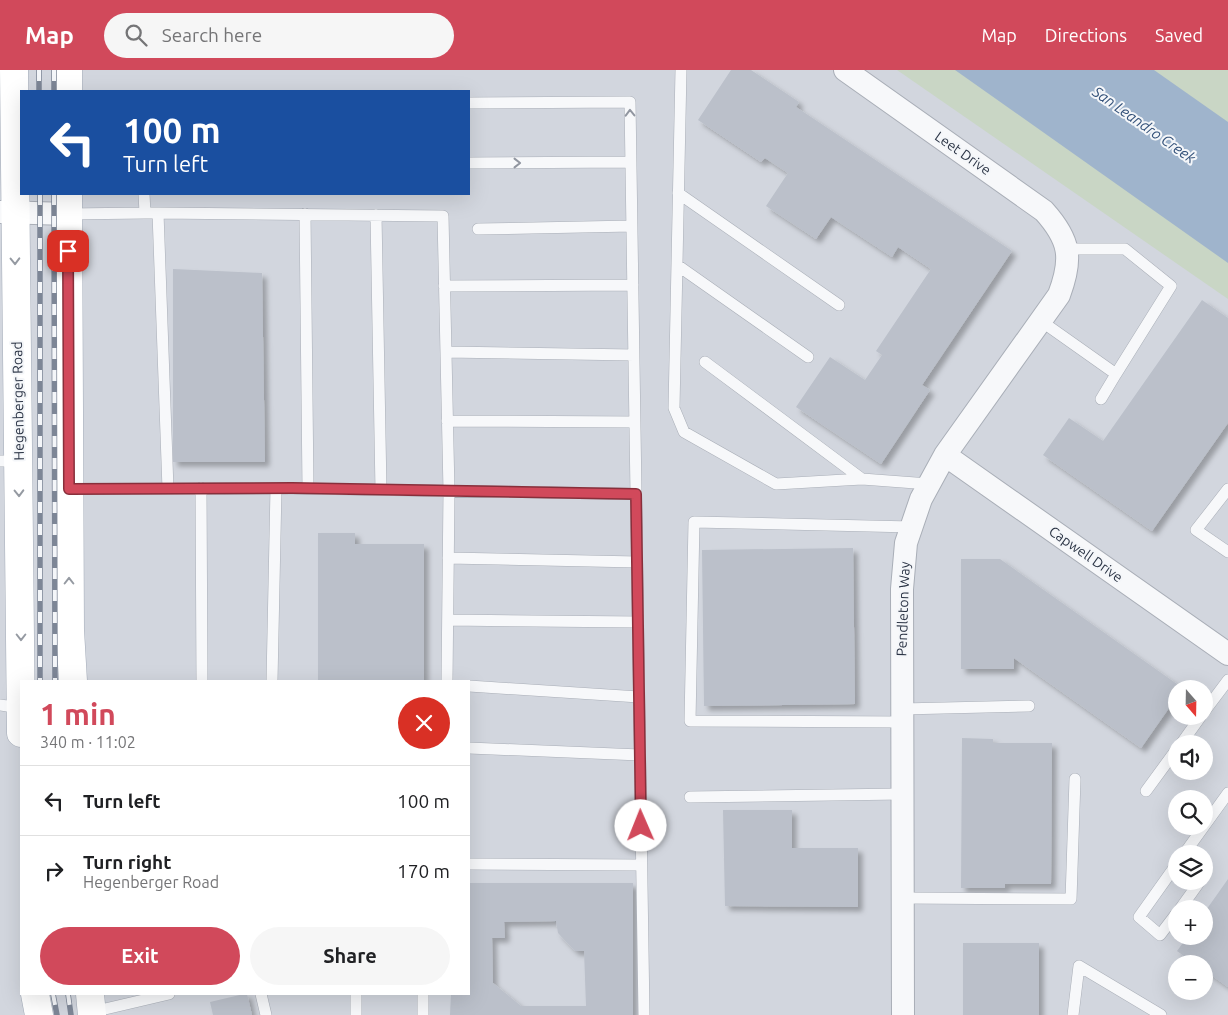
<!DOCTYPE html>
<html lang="en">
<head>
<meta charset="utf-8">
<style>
  :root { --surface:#fff; --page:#f6f6f6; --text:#202124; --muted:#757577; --line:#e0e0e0; --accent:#d1495b }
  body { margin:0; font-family:Ubuntu,sans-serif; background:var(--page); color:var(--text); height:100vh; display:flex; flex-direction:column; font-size:19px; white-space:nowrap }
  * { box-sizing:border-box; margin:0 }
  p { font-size:16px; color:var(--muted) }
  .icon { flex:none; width:28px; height:28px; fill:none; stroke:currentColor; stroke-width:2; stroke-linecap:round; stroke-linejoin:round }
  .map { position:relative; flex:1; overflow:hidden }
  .panel { position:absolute; left:20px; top:610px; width:450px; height:315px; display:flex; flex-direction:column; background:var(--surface); border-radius:0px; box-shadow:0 5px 20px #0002 }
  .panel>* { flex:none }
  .hud { position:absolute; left:20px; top:20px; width:450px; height:105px; border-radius:0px; box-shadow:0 5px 20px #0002; background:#1a4fa0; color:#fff; overflow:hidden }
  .needle { width:32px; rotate:160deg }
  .buttons { position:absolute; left:1168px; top:610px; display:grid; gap:10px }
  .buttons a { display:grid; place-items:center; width:45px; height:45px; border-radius:50%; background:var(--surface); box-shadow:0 5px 20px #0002; font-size:25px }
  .pin { position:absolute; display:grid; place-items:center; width:42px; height:42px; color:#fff; margin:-21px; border-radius:10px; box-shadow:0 2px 8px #0006 }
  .me { position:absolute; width:55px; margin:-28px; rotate:359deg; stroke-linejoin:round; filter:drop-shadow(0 0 4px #0008) }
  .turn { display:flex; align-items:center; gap:18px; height:105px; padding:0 20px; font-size:22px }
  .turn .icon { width:65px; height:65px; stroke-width:2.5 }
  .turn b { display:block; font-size:35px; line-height:42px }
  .round { display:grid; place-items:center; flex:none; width:52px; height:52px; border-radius:26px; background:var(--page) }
  .headline { display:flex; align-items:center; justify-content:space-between; height:85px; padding:0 20px }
  h1 { font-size:30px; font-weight:700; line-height:38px; color:var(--accent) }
  .cta { display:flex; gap:10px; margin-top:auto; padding:10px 20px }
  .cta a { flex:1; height:58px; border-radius:30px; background:var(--accent); color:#fff; font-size:20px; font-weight:700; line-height:58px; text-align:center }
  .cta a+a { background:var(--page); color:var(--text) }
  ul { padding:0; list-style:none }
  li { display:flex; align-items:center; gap:15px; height:70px; padding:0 20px; border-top:1px solid var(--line) }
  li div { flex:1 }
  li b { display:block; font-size:19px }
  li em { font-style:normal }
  header { display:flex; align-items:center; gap:30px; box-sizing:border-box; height:70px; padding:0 25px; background:var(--accent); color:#fff }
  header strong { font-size:24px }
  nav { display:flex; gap:28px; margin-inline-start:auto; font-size:18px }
  .search { width:350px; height:45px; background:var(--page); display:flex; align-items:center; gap:12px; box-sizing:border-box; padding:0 18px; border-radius:28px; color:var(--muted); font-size:19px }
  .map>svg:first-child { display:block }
</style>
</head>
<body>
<header>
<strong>Map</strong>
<div class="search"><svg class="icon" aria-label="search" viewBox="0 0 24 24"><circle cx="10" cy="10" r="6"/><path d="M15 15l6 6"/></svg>Search here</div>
<nav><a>Map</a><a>Directions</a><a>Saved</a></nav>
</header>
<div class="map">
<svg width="1228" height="945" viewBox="0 0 1228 945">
  <defs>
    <filter id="shadow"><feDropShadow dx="4.5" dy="4.5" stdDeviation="2.5" flood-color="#0004"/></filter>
  </defs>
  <rect width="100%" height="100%" fill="#e4e7ec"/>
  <!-- built -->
  <path fill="#d2d6de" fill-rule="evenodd" d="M0 0H955L1228 193V945H0ZM21 21H469V124H21ZM21 611H469V924H21ZM1176 619H1204V646H1176ZM1176 674H1204V701H1176ZM1176 729H1204V756H1176ZM1176 784H1204V811H1176ZM1176 839H1204V866H1176ZM1176 894H1204V921H1176Z"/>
  <!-- green -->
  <path fill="#c9d6c5" d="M897 0H1228V229Z"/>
  <!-- water -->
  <path fill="#9fb4cc" d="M955 0H1154L1228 52V193Z"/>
  <!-- building -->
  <path fill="#bbc0ca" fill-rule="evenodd" filter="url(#shadow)" d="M731 0H751L799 32 796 37 1012 181 922 315 930 320 881 394 796 337 830 287 865 310 882 285 876 281 931 199 898 177 892 187 831 147 816 169 766 136 788 103 765 88 761 92 698 50Z
    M173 199 262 203 265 392H173Z
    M1202 230 1228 248V353L1152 461 1043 385 1069 348 1103 371Z
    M318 463H355V474H424V611H318Z
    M853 478 855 634 704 636 702 480Z
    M961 489H1000L1184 619H1176V628L1141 678 1014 588V599H961Z
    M962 668 993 669V673H1052L1051 814H1005V818H961Z
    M723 740H792V778H858V837L725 836Z
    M1228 809V917L1204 900V894H1195L1177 881 1188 866H1204V843Z
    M469 813H633V945H450L451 924H469ZM556 851 558 863 575 881H584L586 936H521L493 913 492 868H505L504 852Z
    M963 873H1039V945H963Z
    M244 924H247L252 945H213L210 932Z"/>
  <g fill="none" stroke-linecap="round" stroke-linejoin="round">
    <defs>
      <path id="lane" d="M681 0 674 338 684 362 776 414 862 409
        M469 33 630 32 644 945
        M469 93 631 92
        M678 123 839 235
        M158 143 443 146 449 421 447 611
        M68 144 145 143 144 124
        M305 144 308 418
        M376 145 381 420
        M478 159 632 156
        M677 195 808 287
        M444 216 633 215
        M1041 251 1116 304 1171 216 1125 179H1066
        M446 282 634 285
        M705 292 862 409 929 414
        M1101 329 1116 304
        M447 351 635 352
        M0 391H19
        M201 418 202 611
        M276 418 636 424
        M69 419H168L158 143H145
        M168 419 276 418 272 611
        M1228 419 1196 460 1228 482
        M448 488 637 492
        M448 550 638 552
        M469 616 639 627
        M0 635 21 638
        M902 639 1029 636
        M1204 642 1228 610
        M902 652 690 651 694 452 912 457
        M1181 674 1201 646
        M469 678 640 685
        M1146 721 1176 680
        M690 727 902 724
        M1184 784 1228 723
        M469 794 641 795
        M1176 795 1139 847 1160 865 1176 844
        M902 828 1071 829 1075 709
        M1180 839 1198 814 1195 811
        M261 924 266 945
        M356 924V945
        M92 942 169 924
        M423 945V924
        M1073 945 1079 896 1161 945"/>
      <path id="street" d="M845 0 1044 141C1070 170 1073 188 1059 225L945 385 921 429 906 473 902 519 903 945
        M0 142 68 144
        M945 385 1228 584"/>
      <path id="primary" d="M14 0 21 663
        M68 21V0
        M68 124 70 560 73 611
        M35 924 39 945
        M90 924 92 945"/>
    </defs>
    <!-- lane casing -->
    <use href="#lane" stroke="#a9aeb7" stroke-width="12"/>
    <!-- street casing -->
    <use href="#street" stroke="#a9aeb7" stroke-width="24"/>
    <!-- primary casing -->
    <use href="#primary" stroke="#a3abb8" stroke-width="29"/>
    <!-- lane -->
    <use href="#lane" stroke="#f7f8fa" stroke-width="11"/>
    <!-- street -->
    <use href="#street" stroke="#f7f8fa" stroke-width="22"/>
    <!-- primary -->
    <use href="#primary" stroke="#fff" stroke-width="28"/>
    <defs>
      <path id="rail" d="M39 0V21
        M54 0V21
        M40 124V611
        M54 124 55 611
        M53 924 57 945
        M68 924 71 945"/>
    </defs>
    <!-- rail casing -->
    <use href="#rail" stroke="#7d8696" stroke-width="5.5"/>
    <!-- rail -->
    <use href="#rail" stroke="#f4f6f9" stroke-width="4" stroke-dasharray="11" stroke-linecap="butt"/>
  </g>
  <!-- one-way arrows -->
  <defs><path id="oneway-chevron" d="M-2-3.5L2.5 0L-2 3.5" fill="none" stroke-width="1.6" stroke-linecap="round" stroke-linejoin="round" transform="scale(1.25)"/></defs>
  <g stroke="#9196a0">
    <use href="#oneway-chevron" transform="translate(630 43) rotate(-91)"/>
    <use href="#oneway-chevron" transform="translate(517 93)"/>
  </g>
  <g stroke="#959aa2">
    <use href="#oneway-chevron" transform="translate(15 191) rotate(89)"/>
    <use href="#oneway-chevron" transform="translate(19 423) rotate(89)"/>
    <use href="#oneway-chevron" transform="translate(69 511) rotate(-90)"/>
    <use href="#oneway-chevron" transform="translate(21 567) rotate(90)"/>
  </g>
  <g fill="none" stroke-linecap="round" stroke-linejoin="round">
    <defs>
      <path id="route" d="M68 181 69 419 292 418 636 424 641 756"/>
    </defs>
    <!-- route casing -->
    <use href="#route" stroke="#882f3b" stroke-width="12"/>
    <!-- route -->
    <use href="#route" stroke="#d1495b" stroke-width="9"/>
  </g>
  <g text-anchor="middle" stroke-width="4" stroke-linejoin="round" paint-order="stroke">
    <!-- street labels -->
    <g font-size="14" fill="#2b3445" stroke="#f4f6f9">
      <text transform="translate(963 83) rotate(35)" y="5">Leet Drive</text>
      <text transform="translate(18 331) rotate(-91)" y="5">Hegenberger Road</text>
      <text transform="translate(1086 484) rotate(35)" y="5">Capwell Drive</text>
      <text transform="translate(903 539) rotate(-88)" y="5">Pendleton Way</text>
    </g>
    <!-- water labels -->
    <g font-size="15" font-style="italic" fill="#34527a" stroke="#f4f6f9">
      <text transform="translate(1144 55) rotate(35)" y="5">San Leandro Creek</text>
    </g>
  </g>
</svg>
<div class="buttons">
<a><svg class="needle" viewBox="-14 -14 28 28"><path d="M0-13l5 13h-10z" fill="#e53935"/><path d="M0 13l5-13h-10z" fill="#757577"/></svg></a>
<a><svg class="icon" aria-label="sound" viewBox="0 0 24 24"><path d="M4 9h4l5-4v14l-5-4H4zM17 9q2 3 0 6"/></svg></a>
<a><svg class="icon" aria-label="search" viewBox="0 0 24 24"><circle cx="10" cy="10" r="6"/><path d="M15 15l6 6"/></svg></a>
<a><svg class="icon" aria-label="layers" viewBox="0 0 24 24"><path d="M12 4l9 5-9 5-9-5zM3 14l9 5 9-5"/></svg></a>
<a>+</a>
<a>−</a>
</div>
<div class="pin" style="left:68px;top:181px;background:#d93025"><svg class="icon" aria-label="arrive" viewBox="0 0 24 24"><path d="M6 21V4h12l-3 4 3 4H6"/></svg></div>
<svg class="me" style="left:641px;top:756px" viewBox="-20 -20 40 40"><circle r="19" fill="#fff"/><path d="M0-13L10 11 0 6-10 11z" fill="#d1495b"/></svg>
<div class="hud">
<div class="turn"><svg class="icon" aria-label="left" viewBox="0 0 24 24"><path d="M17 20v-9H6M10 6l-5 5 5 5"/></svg><div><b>100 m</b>Turn left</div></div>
</div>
<section class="panel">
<div class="headline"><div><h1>1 min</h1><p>340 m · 11:02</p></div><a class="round" style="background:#d93025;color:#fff"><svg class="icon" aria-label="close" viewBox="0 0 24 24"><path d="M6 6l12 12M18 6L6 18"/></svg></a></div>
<ul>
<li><svg class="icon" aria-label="left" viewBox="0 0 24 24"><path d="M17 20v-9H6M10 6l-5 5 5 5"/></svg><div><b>Turn left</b></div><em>100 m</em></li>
<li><svg class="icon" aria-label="right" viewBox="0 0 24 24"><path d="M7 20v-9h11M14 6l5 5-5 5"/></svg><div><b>Turn right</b><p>Hegenberger Road</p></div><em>170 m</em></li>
</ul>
<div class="cta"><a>Exit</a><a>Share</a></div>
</section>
</div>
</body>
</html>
